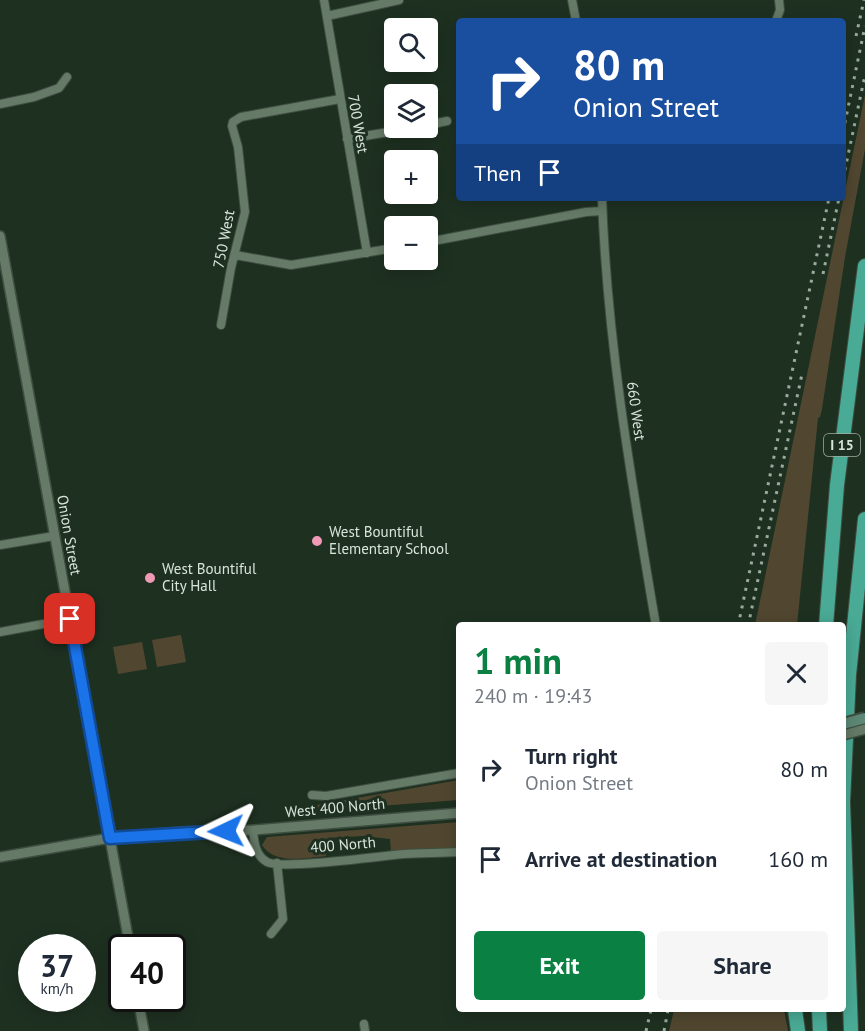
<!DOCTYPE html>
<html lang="en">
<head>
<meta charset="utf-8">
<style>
  :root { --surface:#fff; --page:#f6f6f7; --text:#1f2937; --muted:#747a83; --accent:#0b8043 }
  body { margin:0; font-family:"PT Sans",sans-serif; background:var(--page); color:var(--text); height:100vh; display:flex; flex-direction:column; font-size:22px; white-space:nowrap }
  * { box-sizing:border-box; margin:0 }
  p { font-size:20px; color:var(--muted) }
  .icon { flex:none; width:33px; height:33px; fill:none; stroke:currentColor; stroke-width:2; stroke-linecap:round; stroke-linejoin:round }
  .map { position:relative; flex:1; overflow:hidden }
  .details { position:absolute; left:456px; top:622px; width:390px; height:390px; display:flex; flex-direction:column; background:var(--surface); border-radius:6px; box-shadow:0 3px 15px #0003 }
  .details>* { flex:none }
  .guide { position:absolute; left:456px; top:18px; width:390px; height:183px; border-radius:6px; box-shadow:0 3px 15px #0003; background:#1a4fa0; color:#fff; overflow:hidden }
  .controls { position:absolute; left:384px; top:18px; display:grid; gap:12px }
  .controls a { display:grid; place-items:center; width:54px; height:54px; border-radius:6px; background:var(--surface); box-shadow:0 3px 15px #0003; font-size:30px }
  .speed { position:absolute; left:18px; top:934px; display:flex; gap:12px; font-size:30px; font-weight:700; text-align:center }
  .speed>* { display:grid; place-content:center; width:78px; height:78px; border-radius:50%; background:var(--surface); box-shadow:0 3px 15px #0003; line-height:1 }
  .speed small { font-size:15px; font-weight:400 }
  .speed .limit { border:3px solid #111; border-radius:9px; background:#fff; color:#111 }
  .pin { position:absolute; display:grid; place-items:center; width:51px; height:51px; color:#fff; margin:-26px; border-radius:12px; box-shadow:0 3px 9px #0006 }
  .me { position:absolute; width:66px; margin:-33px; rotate:268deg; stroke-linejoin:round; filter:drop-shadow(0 0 4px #0008) }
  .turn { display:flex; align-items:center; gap:21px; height:126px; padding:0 18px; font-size:27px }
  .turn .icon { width:78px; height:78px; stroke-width:2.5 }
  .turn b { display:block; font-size:42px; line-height:51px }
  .then { display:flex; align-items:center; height:57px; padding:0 18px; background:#0003; gap:12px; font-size:22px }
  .round { display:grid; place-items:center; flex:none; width:63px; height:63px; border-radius:6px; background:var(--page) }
  .overview { display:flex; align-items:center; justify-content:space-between; height:102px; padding:0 18px }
  h1 { font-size:36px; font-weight:600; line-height:45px; color:var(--accent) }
  .cta { display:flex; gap:12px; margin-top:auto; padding:12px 18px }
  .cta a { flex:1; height:69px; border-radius:6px; background:var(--accent); color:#fff; font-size:24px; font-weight:600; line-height:69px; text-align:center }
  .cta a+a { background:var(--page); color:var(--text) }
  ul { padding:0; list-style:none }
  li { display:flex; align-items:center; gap:18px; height:90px; padding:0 18px }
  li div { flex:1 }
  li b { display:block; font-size:22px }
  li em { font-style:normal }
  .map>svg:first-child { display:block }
</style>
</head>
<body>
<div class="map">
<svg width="865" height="1031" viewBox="0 0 865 1031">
  <rect width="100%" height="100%" fill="#1e3121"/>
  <!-- green -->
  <path fill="#514730" d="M865 95V149L845 257 822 409 820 417 818 418 797 625H755Z
    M181 635 186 662 157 667 152 640Z
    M142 642 147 669 118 674 113 647Z
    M459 780V800L312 811 317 805Z
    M459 822V848L391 852 390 839 363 836 327 838 326 856C306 858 274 865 262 845L267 837Z
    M674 1010H784L788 1031H669Z"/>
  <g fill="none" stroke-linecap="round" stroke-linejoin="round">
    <defs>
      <path id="minor" d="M324 0 367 253
        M572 0 576 21
        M327 16 399 0
        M776 21 780 10 779 0
        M0 104 34 97 59 88 67 77
        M428 125 447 121
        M347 139 412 128
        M602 198C607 342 632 484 656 626
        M428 242 586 212 602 211
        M235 255 291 265 394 248
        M221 325 231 268 245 212 238 147 232 126 233 122 241 117 340 99
        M0 545 54 536
        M0 632 70 619
        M312 795 326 796 459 773
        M253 830C254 842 255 855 267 862 281 870 381 856 404 854 422 853 441 853 459 852
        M271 934 283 919 277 863
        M364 1024 365 1031"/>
      <path id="tertiary" d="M0 236 130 948
        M0 857 110 838 180 832 253 830 459 813
        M138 999 144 1031"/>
      <path id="motorway" d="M826 626 837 485 865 266
        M795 1010 798 1031
        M819 1010 820 1031
        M851 1031 843 802 849 675 865 519"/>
    </defs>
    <!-- minor casing -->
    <use href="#minor" stroke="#3e4e40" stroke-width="10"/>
    <!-- tertiary casing -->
    <use href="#tertiary" stroke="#3e4e40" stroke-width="12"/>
    <!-- motorway casing -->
    <use href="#motorway" stroke="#3e4e40" stroke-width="16"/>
    <!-- minor -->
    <use href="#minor" stroke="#657a67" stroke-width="8"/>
    <!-- tertiary -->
    <use href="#tertiary" stroke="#657a67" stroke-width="9"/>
    <!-- motorway -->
    <use href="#motorway" stroke="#49aa95" stroke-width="14"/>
    <!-- rail -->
    <path stroke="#9baa9d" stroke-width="3" stroke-dasharray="3 6" stroke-linecap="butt" d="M856 36 864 0
      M843 132 865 26
      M843 179 865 75
      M823 274 839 198
      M738 626 829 198
      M748 626 802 374
      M646 1031 651 1010
      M664 1031 668 1010"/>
    <defs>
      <path id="tertiary-bridge" d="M843 735 865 729"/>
      <path id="secondary-bridge" d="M843 724 865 718"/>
    </defs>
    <!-- tertiary-bridge casing -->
    <use href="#tertiary-bridge" stroke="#3e4e40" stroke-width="12" stroke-linecap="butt"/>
    <!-- secondary-bridge casing -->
    <use href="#secondary-bridge" stroke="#3e4e40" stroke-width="14" stroke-linecap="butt"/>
    <!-- tertiary-bridge -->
    <use href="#tertiary-bridge" stroke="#657a67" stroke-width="9"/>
    <!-- secondary-bridge -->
    <use href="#secondary-bridge" stroke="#5d8875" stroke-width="10"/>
  </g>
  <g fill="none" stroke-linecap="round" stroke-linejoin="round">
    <defs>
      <path id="route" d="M70 619 110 838 226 831"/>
    </defs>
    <!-- route casing -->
    <use href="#route" stroke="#114b97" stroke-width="15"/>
    <!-- route -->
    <use href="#route" stroke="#1a73e8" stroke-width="10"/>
  </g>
  <!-- markers -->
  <g fill="#f09ab7" stroke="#1e3121" stroke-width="2">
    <circle cx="317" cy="541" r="6"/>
    <circle cx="150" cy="578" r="6"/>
  </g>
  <g text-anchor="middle" stroke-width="6" stroke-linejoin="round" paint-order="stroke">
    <!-- shield labels -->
    <rect fill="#1e3121" stroke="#a1afa2" stroke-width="1.5" x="824" y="434" width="36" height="22" rx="4.5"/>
    <g font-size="14" font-weight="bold" fill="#d9e5da">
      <text x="842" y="450">I 15</text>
    </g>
    <!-- street labels -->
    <g font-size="15" fill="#d9e5da" stroke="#1e3121">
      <text transform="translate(358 124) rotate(80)" y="5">700 West</text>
      <text transform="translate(224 239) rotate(-79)" y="5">750 West</text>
      <text transform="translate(636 411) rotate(82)" y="5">660 West</text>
      <text transform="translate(69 535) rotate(80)" y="5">Onion Street</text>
      <text transform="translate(335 808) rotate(-5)" y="5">West 400 North</text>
      <text transform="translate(343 845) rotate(-5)" y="5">400 North</text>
    </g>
    <!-- poi labels -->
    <g font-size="15" fill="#d9e5da" stroke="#1e3121" text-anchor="start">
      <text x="329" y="537">West Bountiful<tspan x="329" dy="17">Elementary School</tspan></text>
      <text x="162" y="574">West Bountiful<tspan x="162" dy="17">City Hall</tspan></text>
    </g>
  </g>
</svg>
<div class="controls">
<a><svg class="icon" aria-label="search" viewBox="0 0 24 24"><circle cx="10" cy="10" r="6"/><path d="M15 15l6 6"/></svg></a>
<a><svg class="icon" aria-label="layers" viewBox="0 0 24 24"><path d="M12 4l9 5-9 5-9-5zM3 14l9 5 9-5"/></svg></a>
<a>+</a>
<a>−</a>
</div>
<div class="speed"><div>37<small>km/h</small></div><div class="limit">40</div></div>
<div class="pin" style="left:70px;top:619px;background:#d93025"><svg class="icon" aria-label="arrive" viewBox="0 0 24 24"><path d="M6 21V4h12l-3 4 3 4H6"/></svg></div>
<svg class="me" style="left:226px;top:831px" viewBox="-20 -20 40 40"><path d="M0-17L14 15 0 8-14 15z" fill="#1a73e8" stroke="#fff" stroke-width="4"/></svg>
<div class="guide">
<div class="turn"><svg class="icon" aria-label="right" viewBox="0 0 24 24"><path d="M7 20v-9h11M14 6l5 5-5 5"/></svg><div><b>80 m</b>Onion Street</div></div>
<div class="then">Then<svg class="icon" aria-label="arrive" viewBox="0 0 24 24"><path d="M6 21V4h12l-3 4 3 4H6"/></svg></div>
</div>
<section class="details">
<div class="overview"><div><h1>1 min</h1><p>240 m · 19:43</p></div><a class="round"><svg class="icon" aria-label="close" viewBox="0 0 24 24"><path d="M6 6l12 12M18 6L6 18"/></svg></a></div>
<ul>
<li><svg class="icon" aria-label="right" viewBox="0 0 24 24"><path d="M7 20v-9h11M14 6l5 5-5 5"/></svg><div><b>Turn right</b><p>Onion Street</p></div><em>80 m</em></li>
<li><svg class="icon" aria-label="arrive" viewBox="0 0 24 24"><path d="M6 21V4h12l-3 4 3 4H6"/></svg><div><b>Arrive at destination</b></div><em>160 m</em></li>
</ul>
<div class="cta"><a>Exit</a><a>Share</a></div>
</section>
</div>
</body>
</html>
